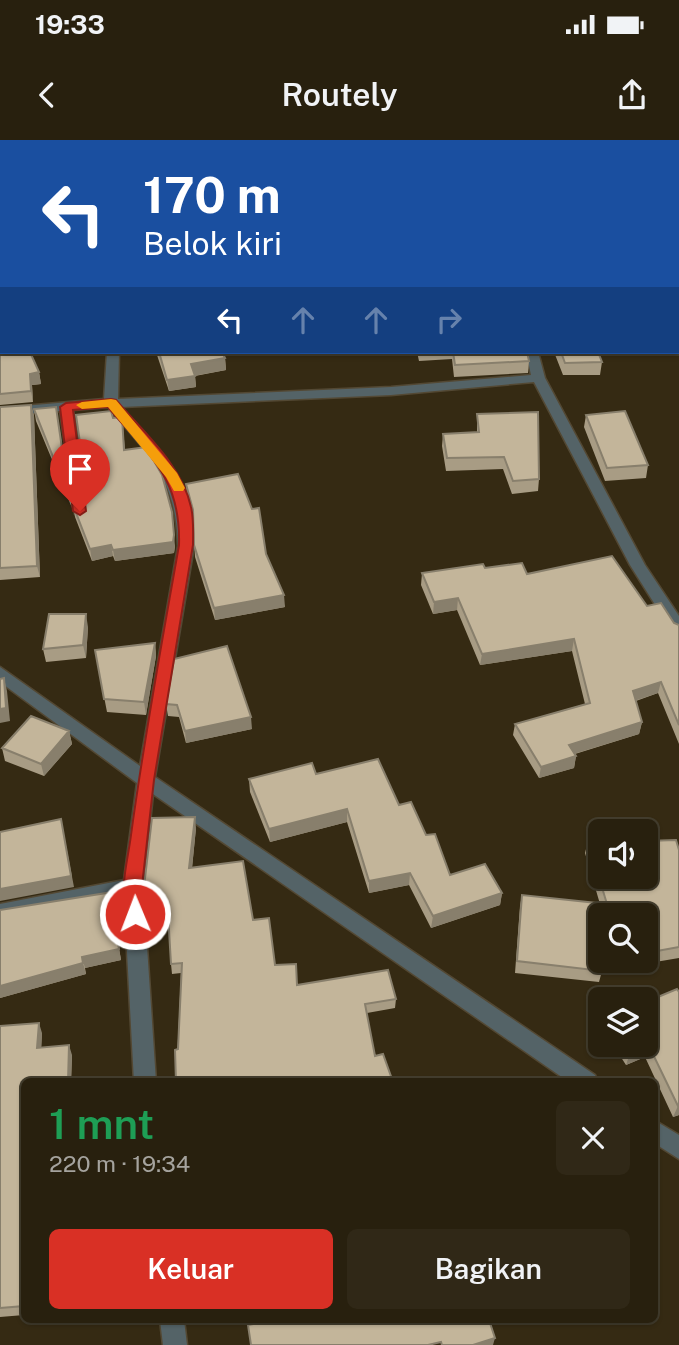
<!DOCTYPE html>
<html lang="id">
<head>
<meta charset="utf-8">
<style>
  :root { --surface:#28200e; --page:#302817; --text:#f1f3f6; --muted:#a5a39e; --line:#443e2e; --accent:#d93025 }
  body { margin:0; font-family:"Public Sans",sans-serif; background:var(--page); color:var(--text); height:100vh; display:flex; flex-direction:column; font-size:26px; white-space:nowrap }
  * { box-sizing:border-box; margin:0 }
  p { font-size:23px; color:var(--muted) }
  .icon { flex:none; width:38px; height:38px; fill:none; stroke:currentColor; stroke-width:2; stroke-linecap:round; stroke-linejoin:round }
  .map { position:relative; flex:1; overflow:hidden }
  .drawer { position:absolute; left:21px; top:938px; width:637px; height:245px; display:flex; flex-direction:column; background:var(--surface); border-radius:10px; box-shadow:0 2px 5px #0004,0 0 0 2px var(--line) }
  .drawer>* { flex:none }
  .banner { position:absolute; left:0px; top:0px; width:679px; height:214px; box-shadow:0 2px 5px #0004,0 0 0 2px var(--line); background:#1a4fa0; color:#fff; overflow:hidden }
  .fabs { position:absolute; left:588px; top:679px; display:grid; gap:14px }
  .fabs a { display:grid; place-items:center; width:70px; height:70px; border-radius:10px; background:var(--surface); box-shadow:0 2px 5px #0004,0 0 0 2px var(--line); font-size:35px }
  .pin { position:absolute; display:grid; place-items:center; width:60px; height:60px; color:#fff; margin:-72px -30px; border-radius:50% 50% 50% 0; rotate:-45deg; box-shadow:0 0 7px #0007 }
  .pin .icon { rotate:45deg }
  .me { position:absolute; width:77px; margin:-38px; rotate:359deg; stroke-linejoin:round; filter:drop-shadow(0 0 5px #0008) }
  .turn { display:flex; align-items:center; gap:24px; height:147px; padding:0 28px; font-size:32px }
  .turn .icon { width:91px; height:91px; stroke-width:2.5 }
  .turn b { display:block; font-size:49px; line-height:60px }
  .lanes { display:flex; align-items:center; height:66px; padding:0 28px; background:#0003; justify-content:center; gap:35px; direction:ltr }
  .lanes .off { opacity:.35 }
  .round { display:grid; place-items:center; flex:none; width:74px; height:74px; border-radius:10px; background:var(--page) }
  .headline { display:flex; align-items:center; justify-content:space-between; height:119px; padding:0 28px }
  h1 { font-size:42px; font-weight:600; line-height:52px; color:#1e9e55 }
  .action { display:flex; gap:14px; margin-top:auto; padding:14px 28px }
  .action a { flex:1; height:80px; border-radius:10px; background:var(--accent); color:#fff; font-size:28px; font-weight:600; line-height:80px; text-align:center }
  .action a+a { background:var(--page); color:var(--text) }
  .status { display:flex; justify-content:space-between; align-items:center; height:49px; padding:0 35px; background:var(--surface); direction:ltr }
  .status svg { height:19px; fill:currentColor }
  header { display:flex; justify-content:space-between; align-items:center; height:91px; padding:0 28px; background:var(--surface); font-size:32px; font-weight:600 }
  .map>svg:first-child { display:block }
</style>
</head>
<body>
<div class="status"><b>19:33</b><svg viewBox="0 0 49 12"><path d="M0 12V9h3v3zM5 12V6h3v6zM10 12V3h3v9zM15 12V0h3v12zM26 1h20v11H26zM47 4h2v5h-2z"/></svg></div>
<header><svg class="icon" aria-label="back" viewBox="0 0 24 24"><path d="M15 5l-7 7 7 7"/></svg>Routely<svg class="icon" aria-label="share" viewBox="0 0 24 24"><path d="M12 15V3M7 8l5-5 5 5M5 13v7h14v-7"/></svg></header>
<div class="map">
<svg width="679" height="1205" viewBox="0 0 679 1205">
  <rect width="100%" height="100%" fill="#352a13"/>
  <g fill="none" stroke-linecap="round" stroke-linejoin="round">
    <defs>
      <path id="minor" d="M234 0H251L233 2Z
        M466 0H476L477 2H467Z
        M0 25H2V31H0Z
        M107 212H119L118 259 391 247 531 235 526 212H538L545 238 645 425 679 476V495L673 493 630 425 534 242 391 255 121 267C164 315 190 338 194 406L155 637 595 935 598 942H569L153 654 143 746 156 942H134L124 756 0 780V764L124 740 137 643 0 542V527L140 626 178 406C176 338 150 316 108 267L73 270 87 371 85 374H75L60 271 0 276V268L104 259Z
        M654 980 679 995V1019L654 1003Z
        M160 1180H184L187 1205H163Z"/>
    </defs>
    <!-- minor casing -->
    <use href="#minor" stroke="#534833" stroke-width="3"/>
    <!-- minor -->
    <use href="#minor" fill="#546367" fill-rule="evenodd"/>
  </g>
  <!-- wall -->
  <path fill="#a89c84" fill-rule="evenodd" d="M0 120 43 212 31 214 39 232 41 244 32 245 33 262 0 265Z
    M156 212H222L225 218 226 230 195 236 196 247 169 251Z
    M417 212H527L529 221 528 233 454 237 452 219 419 221Z
    M554 212H598L602 222 600 235H563Z
    M31 265 34 276 40 437 0 440V267Z
    M34 269 58 279 72 368 36 281Z
    M477 274 539 339 538 351 512 354 503 329 446 331 442 306 443 294 477 293Z
    M586 275 648 325 646 338 605 341 584 287Z
    M122 277 125 310 175 406 174 413 115 421 113 416 92 421 75 377 73 365H83L88 359 113 278Z
    M186 344 266 414 285 467 215 480 195 417 193 378 187 356Z
    M485 428 527 434 647 466 679 485V604L658 553 636 561 642 582 639 594 575 614 576 616 574 628 539 638 513 595 515 584 585 564 572 511 480 525 457 470 433 474 421 445 422 433Z
    M88 487 86 518 46 522 43 509Z
    M155 503 156 516 146 575 107 572 95 510Z
    M174 519 252 589 186 603 179 577 168 576 166 564Z
    M69 591 72 604 44 636 5 621 2 608Z
    M316 634 399 665 426 695 450 735 502 753 500 765 431 788 409 745 369 753 347 682 270 702 250 652 249 639Z
    M196 688 192 728 253 780 275 825 297 845 396 859 395 868 367 873 375 916 393 942H176L181 833 172 834 171 824 169 783 148 786 146 776Z
    M588 701 679 710V818L602 831 599 842 515 833 520 766 522 755 600 764 585 713ZM646 775V821H600Z
    M119 751 122 762 123 789 116 790 121 820 85 828 86 834 0 858V770Z
    M679 852V975L673 977 645 917 626 925 613 905H646Z
    M0 886 42 893 41 907 72 915 71 942H24V1175L0 1177Z"/>
  <!-- shaded-wall -->
  <path fill="#887f6c" d="M225 218 226 230 193 236H195L196 247 169 251 167 240 191 224Z
    M39 232 41 244 32 245 33 262 31 251 30 234Z
    M31 265 34 276 40 437 37 426Z
    M172 372 175 406 174 413 115 421 113 410Z
    M111 405 113 416 92 421 90 409Z
    M284 455 285 467 215 480 214 468Z
    M458 458 457 470 433 474 434 462Z
    M86 474 88 487 86 518 83 505Z
    M574 499 572 511 480 525 482 514Z
    M155 503 156 516 146 575 144 562Z
    M4 538 7 551 10 581 0 583V569Z
    M661 542 658 553 631 562 633 551Z
    M251 577 252 589 186 603 185 591Z
    M642 582 639 594 567 616 569 605Z
    M69 591 72 604 44 636 41 624Z
    M576 616 574 628 539 638 541 627Z
    M347 669V682L270 702 269 689Z
    M195 677 196 688 191 738 189 728Z
    M61 679 74 747 0 761V749Z
    M410 733 409 745 369 753V741Z
    M119 751 122 762 123 789 121 778Z
    M502 753 500 765 431 788 433 776Z
    M114 779 121 820 85 828 82 817Z
    M83 823 86 834 0 858V846Z
    M39 883 42 893 41 918 37 908Z
    M69 905 72 915 71 942H68Z
    M649 906 645 917 626 925 630 913Z
    M679 965V975L673 977 678 966Z
    M495 1198 493 1205H473Z"/>
  <!-- building -->
  <path fill="#c3b59a" stroke="#887f6c" stroke-width="2" d="M380 0H408V2H380Z
    M2 117V212H30L39 232 30 234 31 251 0 254V120Z
    M159 212H222L225 218 191 224 195 236 167 240Z
    M453 212H527L529 221 455 225Z
    M561 212H598L602 222 565 223Z
    M31 265 37 426 0 428V267Z
    M56 267 69 357 34 269Z
    M111 271 113 278 122 277 124 310 146 307 162 335 172 372 174 395 173 402 113 410 111 405 90 409 73 365H83L88 359 76 275Z
    M625 271 648 325 607 328 586 275Z
    M538 272 539 339 513 341 504 317 447 318 443 294 479 292 477 274Z
    M238 334 252 369 259 368 266 414 284 455 214 468 194 405 193 370 186 344Z
    M612 416 647 466 661 463 674 483 679 485V585L661 542 633 551 642 582 569 605 576 616 541 627 515 584 590 563 574 499 482 514 458 458 434 462 422 433 483 424 485 428 522 423 527 434Z
    M49 474H86L83 505 43 509Z
    M155 503 144 562 104 559 95 510Z
    M227 506 251 577 185 591 177 565 166 564 174 519Z
    M4 538 6 568 0 569V539Z
    M31 576 69 591 41 624 2 608Z
    M378 619 399 665 411 662 426 695 435 694 450 735 485 724 502 753 433 776 410 733 369 741 347 669 269 689 249 639 312 623 316 634Z
    M195 677 189 728 243 721 253 780 269 778 275 825 296 824 297 845 388 830 396 859 365 864 375 916 383 914 393 942H229V939L211 941V938L176 942 175 910 178 909 182 823 171 824 168 773 146 776 144 747 152 678Z
    M61 679 71 736 0 749V692Z
    M600 700V737H646V701L676 700 679 710V807L646 813V775H600V821H602V831L517 821 522 755 607 764 588 701Z
    M119 751 121 778 114 779 119 809 82 817 83 823 0 846V770Z
    M677 849 679 852V965L678 966 649 906 630 913 624 905H646V862Z
    M39 883 37 908 69 905 68 942H24V1166L0 1168V886Z
    M273 1180H489L495 1198 473 1205H442L441 1202 428 1205H251L248 1185Z"/>
  <!-- route -->
  <path fill="#d93025" stroke="#8d1f18" stroke-width="2" d="M111 259 116 260C143 292 182 325 191 367 194 379 193 393 193 405L154 640 142 746 144 774 141 779 135 782 129 779C117 756 128 720 131 695 144 598 162 502 179 405 181 337 149 316 108 267L73 270 86 371 80 375 73 371 60 267 66 263Z"/>
  <!-- slow -->
  <path fill="#f59e0b" d="M111 259 116 260 177 333 185 348 183 351H174L166 337 108 267 82 269 76 265 82 262Z"/>
</svg>
<div class="fabs">
<a><svg class="icon" aria-label="sound" viewBox="0 0 24 24"><path d="M4 9h4l5-4v14l-5-4H4zM17 9q2 3 0 6"/></svg></a>
<a><svg class="icon" aria-label="search" viewBox="0 0 24 24"><circle cx="10" cy="10" r="6"/><path d="M15 15l6 6"/></svg></a>
<a><svg class="icon" aria-label="layers" viewBox="0 0 24 24"><path d="M12 4l9 5-9 5-9-5zM3 14l9 5 9-5"/></svg></a>
</div>
<div class="pin" style="left:80px;top:371px;background:#d93025"><svg class="icon" aria-label="arrive" viewBox="0 0 24 24"><path d="M6 21V4h12l-3 4 3 4H6"/></svg></div>
<svg class="me" style="left:135px;top:774px" viewBox="-20 -20 40 40"><circle r="17" fill="#d93025" stroke="#fff" stroke-width="3"/><path d="M0-11L8 9 0 5-8 9z" fill="#fff"/></svg>
<div class="banner">
<div class="turn"><svg class="icon" aria-label="left" viewBox="0 0 24 24"><path d="M17 20v-9H6M10 6l-5 5 5 5"/></svg><div><b>170 m</b>Belok kiri</div></div>
<div class="lanes"><svg class="icon" aria-label="left" viewBox="0 0 24 24"><path d="M17 20v-9H6M10 6l-5 5 5 5"/></svg><svg class="icon off" aria-label="ahead" viewBox="0 0 24 24"><path d="M12 20V5M6 11l6-6 6 6"/></svg><svg class="icon off" aria-label="ahead" viewBox="0 0 24 24"><path d="M12 20V5M6 11l6-6 6 6"/></svg><svg class="icon off" aria-label="right" viewBox="0 0 24 24"><path d="M7 20v-9h11M14 6l5 5-5 5"/></svg></div>
</div>
<section class="drawer">
<div class="headline"><div><h1>1 mnt</h1><p>220 m · 19:34</p></div><a class="round"><svg class="icon" aria-label="close" viewBox="0 0 24 24"><path d="M6 6l12 12M18 6L6 18"/></svg></a></div>
<div class="action"><a>Keluar</a><a>Bagikan</a></div>
</section>
</div>
</body>
</html>
